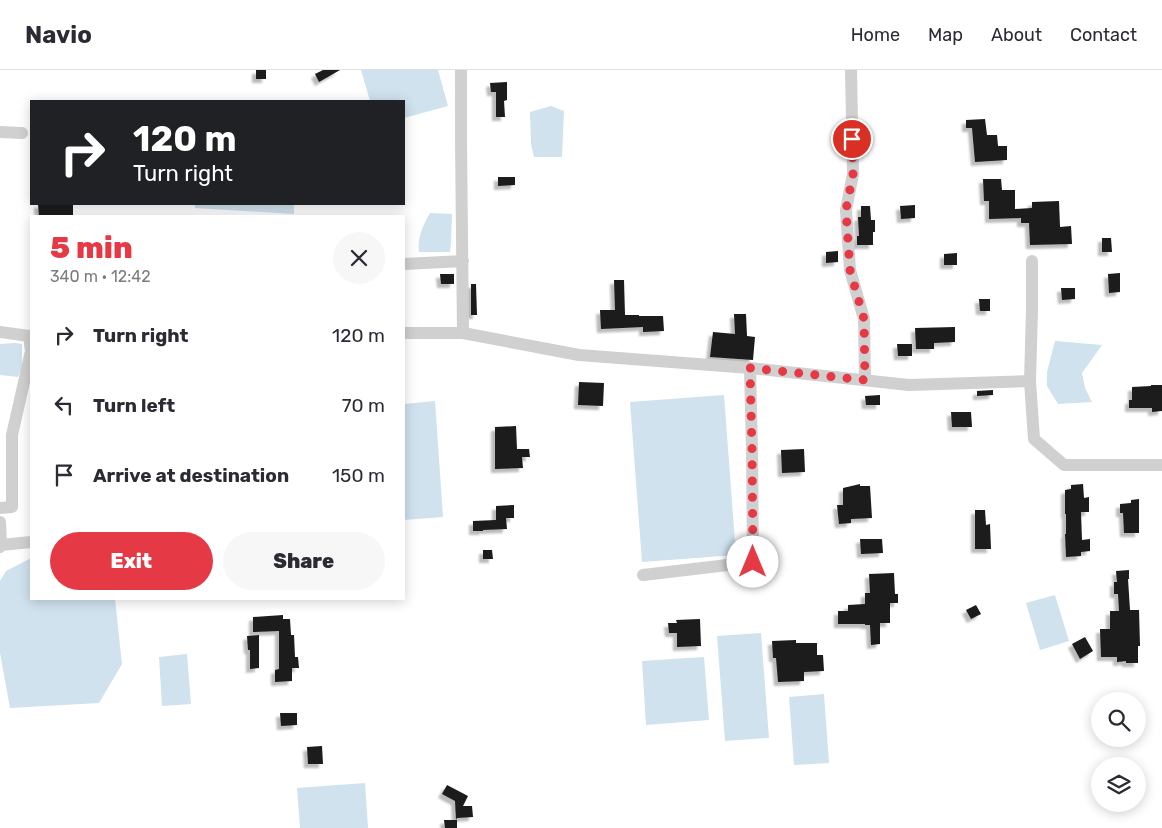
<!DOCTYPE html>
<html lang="en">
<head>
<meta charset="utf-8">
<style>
  :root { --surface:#fff; --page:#f7f7f7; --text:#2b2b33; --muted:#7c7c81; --line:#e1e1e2; --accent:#e63946 }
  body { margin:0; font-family:Rubik,sans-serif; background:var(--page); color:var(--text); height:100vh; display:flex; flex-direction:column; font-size:19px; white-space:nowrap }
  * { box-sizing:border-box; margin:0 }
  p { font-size:16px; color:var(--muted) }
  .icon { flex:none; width:28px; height:28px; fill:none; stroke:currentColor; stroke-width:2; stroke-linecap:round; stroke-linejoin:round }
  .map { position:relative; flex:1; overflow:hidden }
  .side { position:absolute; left:30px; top:145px; width:375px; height:385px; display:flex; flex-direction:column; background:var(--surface); border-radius:0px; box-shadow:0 2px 12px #0003 }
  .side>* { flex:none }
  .banner { position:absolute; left:30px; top:30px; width:375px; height:105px; border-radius:0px; box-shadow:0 2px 12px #0003; background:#202124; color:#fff; overflow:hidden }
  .tools { position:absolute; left:1091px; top:622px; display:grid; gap:10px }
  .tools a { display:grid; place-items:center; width:55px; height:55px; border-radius:50%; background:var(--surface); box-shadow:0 2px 12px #0003; font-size:25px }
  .pin { position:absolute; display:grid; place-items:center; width:42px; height:42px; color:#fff; margin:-21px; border:2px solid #fff; border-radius:50%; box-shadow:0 1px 5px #0007 }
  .me { position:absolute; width:55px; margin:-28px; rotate:0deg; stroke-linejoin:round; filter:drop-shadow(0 0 4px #0008) }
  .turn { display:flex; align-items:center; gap:18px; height:105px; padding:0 20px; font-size:22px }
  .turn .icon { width:65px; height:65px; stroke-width:2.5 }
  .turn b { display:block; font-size:35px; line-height:42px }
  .round { display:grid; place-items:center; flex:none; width:52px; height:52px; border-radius:26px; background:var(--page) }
  .headline { display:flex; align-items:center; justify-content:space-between; height:85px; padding:0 20px }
  h1 { font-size:30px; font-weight:800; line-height:38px; color:var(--accent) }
  .action { display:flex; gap:10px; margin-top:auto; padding:10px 20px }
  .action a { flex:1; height:58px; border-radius:30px; background:var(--accent); color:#fff; font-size:20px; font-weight:800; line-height:58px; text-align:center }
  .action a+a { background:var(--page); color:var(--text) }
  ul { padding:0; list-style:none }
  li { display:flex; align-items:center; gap:15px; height:70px; padding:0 20px }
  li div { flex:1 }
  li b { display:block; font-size:19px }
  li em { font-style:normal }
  header { display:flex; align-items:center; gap:30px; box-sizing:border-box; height:70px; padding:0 25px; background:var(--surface); border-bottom:1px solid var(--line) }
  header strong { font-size:24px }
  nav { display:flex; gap:28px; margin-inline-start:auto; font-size:18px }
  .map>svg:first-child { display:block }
</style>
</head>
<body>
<header>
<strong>Navio</strong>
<nav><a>Home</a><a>Map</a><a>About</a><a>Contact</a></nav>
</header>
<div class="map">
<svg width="1162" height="758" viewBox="0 0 1162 758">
  <defs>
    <filter id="shadow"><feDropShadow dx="-4" dy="4" stdDeviation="1" flood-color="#0004"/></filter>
  </defs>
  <rect width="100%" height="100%" fill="#fff"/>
  <!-- water -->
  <path fill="#cfe2ee" d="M361 0H438L448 36 404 48V31H370Z
    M551 36 564 41 562 87H534L531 74 530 42Z
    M195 134H294V144L195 138Z
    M430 143 452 144 451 173 450 182H419C417 168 423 155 430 143Z
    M1055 271 1102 275 1082 303 1085 318 1092 332 1058 334 1047 316V302Z
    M15 273 22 274V296L18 307 0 305V274Z
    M724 325 736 485 642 492 630 332Z
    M435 331 443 447 404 450V334Z
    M31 488V529H115L122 594 99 633 10 638 0 583V511L6 501Z
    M1055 525 1069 571 1040 580 1026 533Z
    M761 563 769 668 725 671 717 566Z
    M187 584 191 634 162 636 159 587Z
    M704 587 709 650 646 655 642 591Z
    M824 624 829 693 794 695 789 627Z
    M365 713 368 758H300L297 718Z"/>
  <!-- building -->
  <path fill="#1a1a1a" filter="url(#shadow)" d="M256 0H266V9H256Z
    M323 0H340L319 12 315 4Z
    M507 12V30L504 31 505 47H496V22H491L490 13Z
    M985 49 987 65H997L998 76H1007V90L975 92 972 58H966V50Z
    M498 107H515V115L498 116Z
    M983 109H1001L1002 120H1015V139L1032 138V132L1059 131 1060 157 1071 156 1072 174 1030 175 1029 153H1021V148L989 149V131H984Z
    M38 134H73V146H39Z
    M915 135V148L901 149 900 136Z
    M861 136H870L871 150H875V162H873V175H857V166H859L858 147H861Z
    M1102 168H1111L1112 182H1102Z
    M838 181V192L826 193V182Z
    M957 183V195H944V184Z
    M1120 203V222L1109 223 1108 204Z
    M440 204H454V214H441Z
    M614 210H624L625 245H639V246H663L664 261 643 262V257L601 259 600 240H615Z
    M471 214H476L477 245H471Z
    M1061 218H1075V229L1062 230Z
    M979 229H990V241H980Z
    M734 244H746L747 266 755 267 753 290 710 287 713 262 735 264Z
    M955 257V272L934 273V279H916L915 258Z
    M897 274H912V286H898Z
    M579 312 604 313 603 336 578 335Z
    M1151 315H1162V341L1152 342V338H1129V330H1132V317L1151 316Z
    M993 320V325L977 326V321Z
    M880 325V335H866L865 326Z
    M951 342H971L972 357H952Z
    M516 356 517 379H529L530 387H522L523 398 495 399V357Z
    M804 379 805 402 782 403 781 380Z
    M860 414V416H870L872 448 851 449V453L839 454 837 435H843V418Z
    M1083 414 1084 428 1089 427V442H1081L1082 470 1090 469V481L1081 482V486L1066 487 1065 464H1066V444H1065V420L1071 419V415Z
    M1139 429V463H1124L1123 443H1120V434L1131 433V430Z
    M514 435V448H506L507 459 483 460V461H473V451L496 450V436Z
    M975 440H985L986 455 990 454 991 479H975Z
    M860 469H882L883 483 861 484Z
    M483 480H492L493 489H483Z
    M1129 500V509H1128L1130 540H1139L1140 576H1138V593H1126V591L1117 592V587H1101L1100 559H1110V541H1119L1118 524H1114V512H1117L1116 501Z
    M894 503 895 524H898V533H890V553H880V574L871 575 870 555H865V554H838V541H848V535L865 534V523H870L869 504Z
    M976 535 981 544 971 549 966 540Z
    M283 545V549H290L291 565H294L295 587H298L299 598H292V611L275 612V600L279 599V561L253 562V547Z
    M700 549 701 576 677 577V563H669L668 553H677L676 550Z
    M259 565V598L250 599V580H248L247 566Z
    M1085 567 1093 581 1080 589 1072 574Z
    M796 570V573H817V585H823L824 601 804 602V611L778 612 776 588H773L772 571Z
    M280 643H297V655L281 656Z
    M322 676 323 694H308L307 677Z
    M447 715 468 726 463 736H472L473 747 457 748 456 750H457V758H445L444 750H456L455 731 442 724Z"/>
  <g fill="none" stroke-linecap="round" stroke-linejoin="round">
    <!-- minor -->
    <path stroke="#d0d0d0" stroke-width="12" d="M461 0V71L463 263 579 285 750 298 909 315 1030 311 1034 369 1064 395H1162
      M851 0 853 104 846 140 850 200 864 249 865 310
      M0 62 22 63
      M404 194 463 191
      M0 262 29 266 31 281 12 365V437L0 438
      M404 263H463
      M1030 311 1032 240V191
      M0 452 1 475 0 477
      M1 475 31 472
      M643 505 753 492 752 380 750 298"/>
  </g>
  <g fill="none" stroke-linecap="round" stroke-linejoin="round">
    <!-- route -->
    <path stroke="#e63946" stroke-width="9" stroke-dasharray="0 16.2" d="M753 492 752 380 750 298 865 310 864 249 850 200 846 140 853 104 852 69"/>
  </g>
</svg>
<div class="tools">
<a><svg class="icon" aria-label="search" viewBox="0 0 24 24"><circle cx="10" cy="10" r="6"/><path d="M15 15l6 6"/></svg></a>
<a><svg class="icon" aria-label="layers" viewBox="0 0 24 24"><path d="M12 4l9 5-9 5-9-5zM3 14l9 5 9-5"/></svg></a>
</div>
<div class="pin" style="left:852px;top:69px;background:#d93025"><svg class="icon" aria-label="arrive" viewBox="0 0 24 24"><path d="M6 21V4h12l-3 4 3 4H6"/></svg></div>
<svg class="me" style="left:753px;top:492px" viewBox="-20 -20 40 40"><circle r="19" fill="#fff"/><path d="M0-13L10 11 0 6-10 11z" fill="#e63946"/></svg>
<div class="banner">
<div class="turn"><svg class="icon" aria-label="right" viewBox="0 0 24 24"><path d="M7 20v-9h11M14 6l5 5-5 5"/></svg><div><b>120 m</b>Turn right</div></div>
</div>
<section class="side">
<div class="headline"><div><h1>5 min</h1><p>340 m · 12:42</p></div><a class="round"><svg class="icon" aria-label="close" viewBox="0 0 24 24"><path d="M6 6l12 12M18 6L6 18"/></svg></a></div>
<ul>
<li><svg class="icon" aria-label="right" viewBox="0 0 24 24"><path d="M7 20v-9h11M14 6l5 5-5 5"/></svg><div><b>Turn right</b></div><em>120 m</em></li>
<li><svg class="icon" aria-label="left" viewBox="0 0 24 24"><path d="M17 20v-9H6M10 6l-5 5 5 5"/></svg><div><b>Turn left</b></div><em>70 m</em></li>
<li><svg class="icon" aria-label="arrive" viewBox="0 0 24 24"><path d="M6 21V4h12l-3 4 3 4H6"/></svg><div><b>Arrive at destination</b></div><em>150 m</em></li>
</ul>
<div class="action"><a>Exit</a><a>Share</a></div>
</section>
</div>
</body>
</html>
